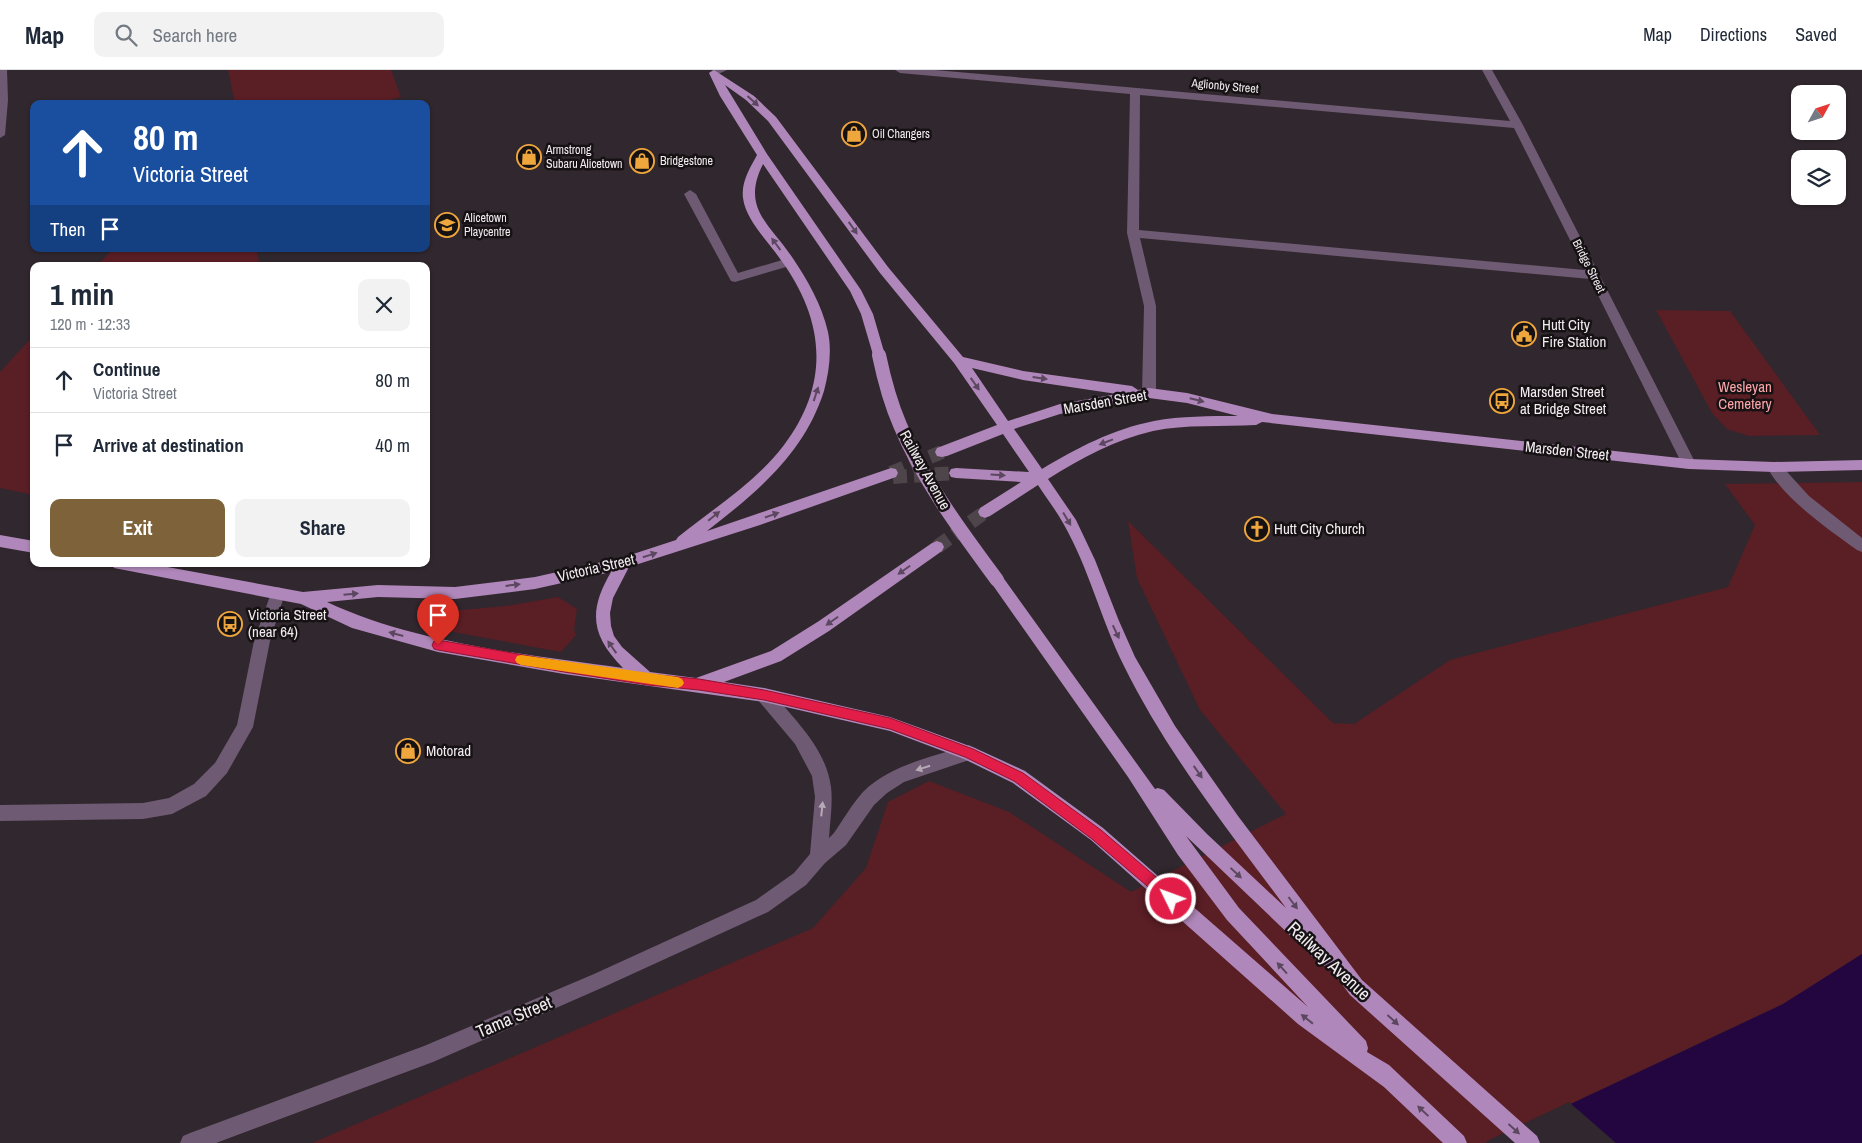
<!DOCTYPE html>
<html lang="en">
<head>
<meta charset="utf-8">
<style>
  :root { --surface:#fff; --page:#f2f2f3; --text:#1f2937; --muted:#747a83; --line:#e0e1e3; --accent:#7d623a }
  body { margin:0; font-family:"Archivo Narrow",sans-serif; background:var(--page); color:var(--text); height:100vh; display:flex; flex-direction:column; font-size:19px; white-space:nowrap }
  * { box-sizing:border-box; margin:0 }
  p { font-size:16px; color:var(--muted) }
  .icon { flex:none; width:28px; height:28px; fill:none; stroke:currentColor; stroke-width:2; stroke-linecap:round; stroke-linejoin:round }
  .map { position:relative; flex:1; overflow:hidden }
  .sheet { position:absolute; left:30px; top:192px; width:400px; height:305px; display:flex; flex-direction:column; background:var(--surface); border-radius:10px; box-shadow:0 1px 4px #0004 }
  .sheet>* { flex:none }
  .top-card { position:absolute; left:30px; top:30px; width:400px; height:152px; border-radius:10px; box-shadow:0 1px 4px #0004; background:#1a4fa0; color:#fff; overflow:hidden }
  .needle { width:32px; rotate:50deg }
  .buttons { position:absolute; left:1791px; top:15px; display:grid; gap:10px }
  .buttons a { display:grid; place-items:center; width:55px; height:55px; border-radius:10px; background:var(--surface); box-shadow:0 1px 4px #0004; font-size:25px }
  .pin { position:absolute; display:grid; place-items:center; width:42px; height:42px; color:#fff; margin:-51px -21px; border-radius:50% 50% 50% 0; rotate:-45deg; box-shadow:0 0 5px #0007 }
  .pin .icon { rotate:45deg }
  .me { position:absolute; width:55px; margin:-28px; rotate:312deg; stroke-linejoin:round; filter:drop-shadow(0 0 4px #0008) }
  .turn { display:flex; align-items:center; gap:18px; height:105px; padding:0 20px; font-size:22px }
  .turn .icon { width:65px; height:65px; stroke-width:2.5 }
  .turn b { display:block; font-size:35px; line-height:42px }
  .then { display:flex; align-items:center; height:48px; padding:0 20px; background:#0003; gap:10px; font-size:19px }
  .round { display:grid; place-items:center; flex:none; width:52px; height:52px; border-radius:10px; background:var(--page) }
  .headline { display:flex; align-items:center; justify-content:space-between; height:85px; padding:0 20px }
  h1 { font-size:30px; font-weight:700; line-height:38px }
  .cta { display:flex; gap:10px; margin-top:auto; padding:10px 20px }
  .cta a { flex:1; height:58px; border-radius:10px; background:var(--accent); color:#fff; font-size:20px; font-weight:700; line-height:58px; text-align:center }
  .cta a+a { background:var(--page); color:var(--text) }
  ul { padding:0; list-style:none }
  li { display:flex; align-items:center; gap:15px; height:65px; padding:0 20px; border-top:1px solid var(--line) }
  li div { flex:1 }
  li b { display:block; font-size:19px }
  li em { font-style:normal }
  header { display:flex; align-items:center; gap:30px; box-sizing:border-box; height:70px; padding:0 25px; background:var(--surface); border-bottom:1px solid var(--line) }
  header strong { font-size:24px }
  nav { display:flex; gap:28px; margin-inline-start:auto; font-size:18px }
  .search { width:350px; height:45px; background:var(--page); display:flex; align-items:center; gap:12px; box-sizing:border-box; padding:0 18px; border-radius:10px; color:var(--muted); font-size:19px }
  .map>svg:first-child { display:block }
</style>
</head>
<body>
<header>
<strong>Map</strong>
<div class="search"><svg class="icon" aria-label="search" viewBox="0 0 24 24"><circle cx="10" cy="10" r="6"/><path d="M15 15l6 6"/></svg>Search here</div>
<nav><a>Map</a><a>Directions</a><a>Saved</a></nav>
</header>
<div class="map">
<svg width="1862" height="1073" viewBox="0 0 1862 1073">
  <rect width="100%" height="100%" fill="#31272e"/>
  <!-- green -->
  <path fill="#5a1e25" d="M228 0H391L401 27 377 34H235Z
    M113 179H256L260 196H97Z
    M1656 240 1730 241 1820 365 1749 366 1727 359 1712 343Z
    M34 265V425L0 418V302Z
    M1862 412V884L1783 934 1488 1073H312L813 858 866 798 888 732 929 711 1009 742 1131 822 1286 744 1200 640 1137 508 1128 451 1333 653 1354 654 1450 590 1728 517 1755 455 1725 414Z
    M558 527 577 539 574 560 576 565 561 582 432 558 440 542 506 536Z"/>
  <!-- water -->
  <path fill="#230640" d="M1862 884V1073H1488L1783 934Z"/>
  <!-- pier -->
  <path fill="#31272e" d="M1569 1032 1616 1073H1486L1487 1071Z"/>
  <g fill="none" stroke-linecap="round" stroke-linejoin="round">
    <!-- major-tunnel -->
    <path stroke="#4e454b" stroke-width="14" stroke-dasharray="14 7" stroke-linecap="butt" d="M891 403 942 382
      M893 407 956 403
      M937 477 985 442"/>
    <!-- minor -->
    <path fill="#6e5a72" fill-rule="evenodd" d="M0 0H7L8 30 5 65 0 68Z
      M713 0H727L714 6 709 3Z
      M895 0H935L1510 51 1482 0H1492L1523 55 1696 394 1694 398 1689 399 1684 398 1590 209 1140 168 1156 236V323L1154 326H1144L1142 323 1144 236 1127 163 1130 24 900 3ZM1140 25 1514 58 1585 200 1139 160Z
      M690 120 696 124 738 203 789 188 793 189 795 192 793 195 735 212 731 211 684 124Z
      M1774 392 1779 393 1809 426 1862 468V482L1857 480C1829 460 1783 428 1767 397L1769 393Z
      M278 517 283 519 285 523 270 571 253 657 227 703 206 726 172 744 143 749 0 751V735L143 733 169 728 194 714 215 693 237 655 254 571 271 523 273 519Z
      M764 618 770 620C794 649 826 678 831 717 833 734 830 751 829 768L834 763C843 750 852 734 863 722 891 694 933 687 969 675L975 678 977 683 975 688 904 712 887 723 874 735 846 775 825 793 806 815 768 842 606 916 433 992 216 1073H180L183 1066 190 1063 424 976 594 904 756 830 794 803 810 784 815 727 812 706 795 674 758 630 756 625 758 620Z"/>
    <!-- major -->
    <path fill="#b087ba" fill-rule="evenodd" d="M714 0 754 26 776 47 888 197 963 287 1023 301 1132 316 1138 320 1149 318 1187 323 1272 344 1689 389 1774 392 1862 390V400L1774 402 1689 399 1262 352 1256 355C1222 357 1186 354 1153 361 1115 370 1081 388 1048 409L1076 450 1095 490 1119 551 1135 587 1175 656 1238 746 1362 910 1537 1066 1540 1073H1515L1350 925 1328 895 1325 896 1319 893 1186 766 1239 838 1366 971 1368 978 1367 982 1389 995 1464 1066 1467 1073H1443L1384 1017 1298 954 1091 770 1013 713 964 689 890 661 764 632 564 604 438 582 352 558 301 534 114 498 112 494H151L303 522 378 515 455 517 535 507 624 487 676 470 678 467C714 438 756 412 784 375 832 311 824 247 778 186 766 169 746 150 743 128 741 112 750 98 757 85L720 26 709 3ZM725 15 746 30 768 51 880 203 954 293 997 355 937 378 935 382 937 386 942 387 947 386 1003 364 1029 402 956 398 951 399 949 403 951 407 956 408 1021 412 980 438 978 442 980 446 985 448 990 446 1038 415C1046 428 1056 440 1063 453 1089 498 1101 550 1124 596 1167 683 1228 760 1286 838L1207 764 1164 720 1158 718 1155 719 1002 506 997 504 992 506 990 510 992 514 1128 707 1178 785 1227 850 1308 937 1103 758 1025 701 975 678 890 647 764 618 724 612 781 591 829 561 942 481 944 477 942 473 937 471 932 473 819 551 771 581 696 608 650 602 622 577 614 566 611 556 610 543 613 528 629 497 760 455 896 407 898 403 896 399 891 398 707 461C757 422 804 384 824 321 829 302 832 281 828 262 822 235 807 209 792 187 769 153 741 138 763 94L850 221 861 244 874 288H884L885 285 873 244 861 220 767 84ZM972 298 1023 310 1117 324 1060 334 1008 351ZM1149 328 1187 333 1238 346C1210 346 1181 346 1154 351 1113 359 1077 378 1042 399L1014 359 1060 344ZM611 502C588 541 591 566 623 598 528 585 414 573 327 532L378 527 455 529 535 519Z
      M0 465 34 471V483L0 477Z"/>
    <!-- major-bridge -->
    <path stroke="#b087ba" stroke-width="14" d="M879 285C884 309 890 332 900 355 923 411 961 461 997 510"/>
  </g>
  <!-- one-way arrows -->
  <defs><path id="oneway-solid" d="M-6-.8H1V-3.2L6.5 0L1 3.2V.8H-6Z" transform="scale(1.25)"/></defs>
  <g fill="#5b475f">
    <use href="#oneway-solid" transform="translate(753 31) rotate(42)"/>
    <use href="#oneway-solid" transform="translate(853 158) rotate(55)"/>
    <use href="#oneway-solid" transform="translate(776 174) rotate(-126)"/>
    <use href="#oneway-solid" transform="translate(1040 308) rotate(8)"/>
    <use href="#oneway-solid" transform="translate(975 314) rotate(55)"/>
    <use href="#oneway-solid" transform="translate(816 324) rotate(-72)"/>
    <use href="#oneway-solid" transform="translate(1197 330) rotate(14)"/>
    <use href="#oneway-solid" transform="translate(1106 372) rotate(159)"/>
    <use href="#oneway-solid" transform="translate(998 405) rotate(4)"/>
    <use href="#oneway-solid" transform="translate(772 445) rotate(-19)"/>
    <use href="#oneway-solid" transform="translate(714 446) rotate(-39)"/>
    <use href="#oneway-solid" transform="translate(1067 449) rotate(59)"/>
    <use href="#oneway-solid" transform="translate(650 485) rotate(-18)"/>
    <use href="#oneway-solid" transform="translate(904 500) rotate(145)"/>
    <use href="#oneway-solid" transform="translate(513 515) rotate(-7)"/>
    <use href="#oneway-solid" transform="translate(351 524) rotate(-5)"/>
    <use href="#oneway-solid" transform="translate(832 551) rotate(145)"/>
    <use href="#oneway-solid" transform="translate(1116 562) rotate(65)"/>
    <use href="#oneway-solid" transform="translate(396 564) rotate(-165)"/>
    <use href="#oneway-solid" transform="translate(612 577) rotate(-125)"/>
    <use href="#oneway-solid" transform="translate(1198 702) rotate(55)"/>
    <use href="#oneway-solid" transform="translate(1236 803) rotate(43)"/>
    <use href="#oneway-solid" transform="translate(1293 833) rotate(53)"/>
    <use href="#oneway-solid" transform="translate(1282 898) rotate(-132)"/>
    <use href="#oneway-solid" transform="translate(1307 949) rotate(-142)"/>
    <use href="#oneway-solid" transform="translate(1393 950) rotate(42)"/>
    <use href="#oneway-solid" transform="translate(1423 1041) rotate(-137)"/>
    <use href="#oneway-solid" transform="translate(1514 1059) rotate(42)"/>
  </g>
  <g fill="#b7aab7">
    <use href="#oneway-solid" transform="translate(923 698) rotate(162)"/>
    <use href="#oneway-solid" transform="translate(822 739) rotate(-84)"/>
  </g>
  <!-- route -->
  <path fill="#e11d48" stroke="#92132f" d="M438 570 564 592 648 604 699 609 764 620 890 648 973 679 1023 703 1101 760 1176 824 1178 829 1176 833 1171 835 1167 833 1092 769 1014 711 965 687 890 659 764 630 699 620 648 615 564 602 438 580 434 579 432 575 434 571Z"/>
  <!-- slow -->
  <path fill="#f59e0b" d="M521 585 678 607 682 609 684 613 682 616 678 618 521 595 517 593 515 590 517 586Z"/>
  <!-- icons -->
  <defs>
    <symbol id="shop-ring" viewBox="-11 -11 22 22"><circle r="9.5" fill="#161214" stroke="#efa73d" stroke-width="1.5"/><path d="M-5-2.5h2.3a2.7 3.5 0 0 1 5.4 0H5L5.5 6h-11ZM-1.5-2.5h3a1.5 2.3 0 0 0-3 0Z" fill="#efa73d"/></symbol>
    <symbol id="school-ring" viewBox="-11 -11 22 22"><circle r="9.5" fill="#161214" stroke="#efa73d" stroke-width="1.5"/><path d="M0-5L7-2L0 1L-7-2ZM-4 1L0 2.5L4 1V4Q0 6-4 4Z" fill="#efa73d"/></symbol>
    <symbol id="civic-ring" viewBox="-11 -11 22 22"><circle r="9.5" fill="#161214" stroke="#efa73d" stroke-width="1.5"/><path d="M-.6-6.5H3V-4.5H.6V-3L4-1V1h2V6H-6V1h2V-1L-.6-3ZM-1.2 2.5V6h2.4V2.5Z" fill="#efa73d"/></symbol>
    <symbol id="bus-ring" viewBox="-11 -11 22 22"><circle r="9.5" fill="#161214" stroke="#efa73d" stroke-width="1.5"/><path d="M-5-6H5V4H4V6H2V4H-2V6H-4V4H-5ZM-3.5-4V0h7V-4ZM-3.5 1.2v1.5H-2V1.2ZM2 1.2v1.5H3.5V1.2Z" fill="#efa73d"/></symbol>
    <symbol id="church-ring" viewBox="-11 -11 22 22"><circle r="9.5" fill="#161214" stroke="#efa73d" stroke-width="1.5"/><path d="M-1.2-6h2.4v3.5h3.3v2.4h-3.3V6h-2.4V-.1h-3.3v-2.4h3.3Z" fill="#efa73d"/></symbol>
  </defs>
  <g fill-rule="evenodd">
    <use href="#shop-ring" x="840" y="50" width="28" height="28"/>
    <use href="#shop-ring" x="515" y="73" width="28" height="28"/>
    <use href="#shop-ring" x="628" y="77" width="28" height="28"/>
    <use href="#school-ring" x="433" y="141" width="28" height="28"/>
    <use href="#civic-ring" x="1510" y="250" width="28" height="28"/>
    <use href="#bus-ring" x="1488" y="317" width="28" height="28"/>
    <use href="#church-ring" x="1243" y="445" width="28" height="28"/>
    <use href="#bus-ring" x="216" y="540" width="28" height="28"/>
    <use href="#shop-ring" x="394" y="667" width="28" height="28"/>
  </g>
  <g text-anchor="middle" stroke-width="5" stroke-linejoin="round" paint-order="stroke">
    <!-- far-street labels -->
    <g font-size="12" fill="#f2ecf0" stroke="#161214">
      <text transform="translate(1225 16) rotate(5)" y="4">Aglionby Street</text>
      <text transform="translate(1589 196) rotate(63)" y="4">Bridge Street</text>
    </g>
    <!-- far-poi labels -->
    <g font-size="12" fill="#f2ecf0" stroke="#161214" text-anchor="start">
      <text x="872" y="68">Oil Changers</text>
      <text x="546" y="84">Armstrong<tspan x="546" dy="14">Subaru Alicetown</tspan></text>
      <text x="660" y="95">Bridgestone</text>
      <text x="464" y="152">Alicetown<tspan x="464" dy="14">Playcentre</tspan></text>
    </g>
    <!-- poi labels -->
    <g font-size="15" fill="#f2ecf0" stroke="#161214" text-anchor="start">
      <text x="1542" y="260">Hutt City<tspan x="1542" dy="17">Fire Station</tspan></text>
      <text x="1520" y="327">Marsden Street<tspan x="1520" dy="17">at Bridge Street</tspan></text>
      <text x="1274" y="464">Hutt City Church</text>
      <text x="248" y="550">Victoria Street<tspan x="248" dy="17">(near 64)</tspan></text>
      <text x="426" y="686">Motorad</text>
    </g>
    <!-- park labels -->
    <g font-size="15" fill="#fda5a9" stroke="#161214">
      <text x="1745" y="322">Wesleyan<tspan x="1745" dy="17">Cemetery</tspan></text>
    </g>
    <!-- street labels -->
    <g font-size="15" fill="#f2ecf0" stroke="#161214">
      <text transform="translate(1105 332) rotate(-10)" y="5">Marsden Street</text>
      <text transform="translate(1567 381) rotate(6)" y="5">Marsden Street</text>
      <text transform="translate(925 400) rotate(61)" y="5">Railway Avenue</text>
      <text transform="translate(596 498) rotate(-13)" y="5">Victoria Street</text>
    </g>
    <!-- near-street labels -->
    <g font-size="18" fill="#f2ecf0" stroke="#161214">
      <text transform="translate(1329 891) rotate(43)" y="6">Railway Avenue</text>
      <text transform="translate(514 947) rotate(-23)" y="6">Tama Street</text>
    </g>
  </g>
</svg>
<div class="buttons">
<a><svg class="needle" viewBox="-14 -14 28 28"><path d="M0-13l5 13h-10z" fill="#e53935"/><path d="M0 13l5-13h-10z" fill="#747a83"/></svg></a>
<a><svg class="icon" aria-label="layers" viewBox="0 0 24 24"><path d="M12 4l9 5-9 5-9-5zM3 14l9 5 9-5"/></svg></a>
</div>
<div class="pin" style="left:438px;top:575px;background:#d93025"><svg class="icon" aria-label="arrive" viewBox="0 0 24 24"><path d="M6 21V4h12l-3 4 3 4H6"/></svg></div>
<svg class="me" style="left:1171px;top:829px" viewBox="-20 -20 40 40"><circle r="17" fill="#e11d48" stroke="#fff" stroke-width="3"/><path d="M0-11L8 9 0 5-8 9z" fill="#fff"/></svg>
<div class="top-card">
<div class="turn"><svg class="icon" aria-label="ahead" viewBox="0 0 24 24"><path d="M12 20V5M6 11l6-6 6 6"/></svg><div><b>80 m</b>Victoria Street</div></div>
<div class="then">Then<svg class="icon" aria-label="arrive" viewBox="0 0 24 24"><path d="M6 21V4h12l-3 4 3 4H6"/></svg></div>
</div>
<section class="sheet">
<div class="headline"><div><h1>1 min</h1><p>120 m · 12:33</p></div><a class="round"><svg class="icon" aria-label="close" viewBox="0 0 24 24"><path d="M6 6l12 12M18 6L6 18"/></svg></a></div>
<ul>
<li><svg class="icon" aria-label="ahead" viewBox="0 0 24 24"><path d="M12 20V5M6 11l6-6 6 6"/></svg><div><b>Continue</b><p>Victoria Street</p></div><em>80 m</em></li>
<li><svg class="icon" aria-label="arrive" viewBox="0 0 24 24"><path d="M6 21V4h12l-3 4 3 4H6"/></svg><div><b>Arrive at destination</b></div><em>40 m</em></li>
</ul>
<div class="cta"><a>Exit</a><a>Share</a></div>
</section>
</div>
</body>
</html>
